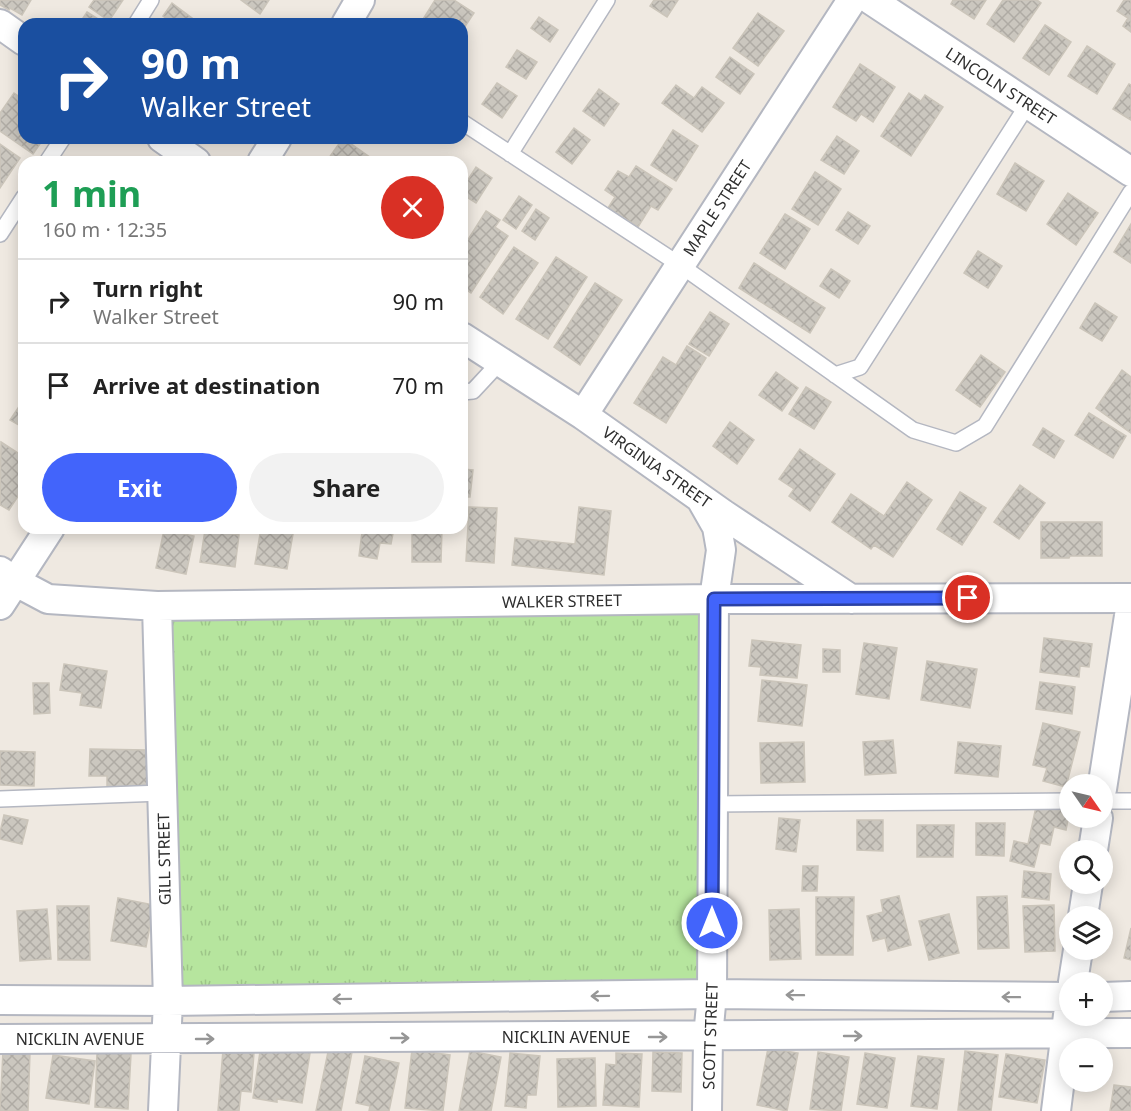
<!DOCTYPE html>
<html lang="en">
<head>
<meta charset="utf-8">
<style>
  :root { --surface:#fff; --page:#f2f2f2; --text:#222; --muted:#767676; --line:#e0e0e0; --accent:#4264fb }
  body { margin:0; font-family:"Noto Sans",sans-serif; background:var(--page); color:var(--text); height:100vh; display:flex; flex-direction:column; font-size:22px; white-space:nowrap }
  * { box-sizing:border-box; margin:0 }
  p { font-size:20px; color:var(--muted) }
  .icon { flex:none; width:33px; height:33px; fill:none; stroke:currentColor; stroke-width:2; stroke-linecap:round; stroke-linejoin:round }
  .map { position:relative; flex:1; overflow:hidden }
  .sheet { position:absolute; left:18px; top:156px; width:450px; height:378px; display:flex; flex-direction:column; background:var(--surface); border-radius:18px; box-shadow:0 3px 15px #0003 }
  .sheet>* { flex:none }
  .guide { position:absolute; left:18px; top:18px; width:450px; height:126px; border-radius:18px; box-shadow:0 3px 15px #0003; background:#1a4fa0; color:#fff; overflow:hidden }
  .needle { width:39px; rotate:124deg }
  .fabs { position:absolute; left:1059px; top:774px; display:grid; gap:12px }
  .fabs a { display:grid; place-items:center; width:54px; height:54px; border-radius:50%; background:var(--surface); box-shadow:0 3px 15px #0003; font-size:30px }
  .pin { position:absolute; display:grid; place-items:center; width:51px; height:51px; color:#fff; margin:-26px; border:3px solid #fff; border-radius:50%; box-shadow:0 2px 6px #0007 }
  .me { position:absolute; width:66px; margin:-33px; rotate:0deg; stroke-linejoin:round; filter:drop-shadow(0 0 4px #0008) }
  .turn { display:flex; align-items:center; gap:21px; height:126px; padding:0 24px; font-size:27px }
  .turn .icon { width:78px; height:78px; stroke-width:2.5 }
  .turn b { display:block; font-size:42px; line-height:51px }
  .round { display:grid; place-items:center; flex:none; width:63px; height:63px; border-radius:32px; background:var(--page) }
  .head { display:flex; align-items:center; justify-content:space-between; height:102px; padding:0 24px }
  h1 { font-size:36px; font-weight:700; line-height:45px; color:#1e9e55 }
  .action { display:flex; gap:12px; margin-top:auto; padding:12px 24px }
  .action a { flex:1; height:69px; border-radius:36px; background:var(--accent); color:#fff; font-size:24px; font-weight:700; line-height:69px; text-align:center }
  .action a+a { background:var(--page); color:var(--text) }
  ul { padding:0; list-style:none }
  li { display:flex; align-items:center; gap:18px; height:84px; padding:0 24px; border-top:2px solid var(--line) }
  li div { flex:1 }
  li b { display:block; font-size:22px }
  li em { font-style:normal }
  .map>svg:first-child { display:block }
</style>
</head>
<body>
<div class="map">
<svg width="1131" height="1111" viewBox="0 0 1131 1111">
  <defs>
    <pattern id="grass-tufts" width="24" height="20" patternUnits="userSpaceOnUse" patternTransform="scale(1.5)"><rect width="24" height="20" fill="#b6e59e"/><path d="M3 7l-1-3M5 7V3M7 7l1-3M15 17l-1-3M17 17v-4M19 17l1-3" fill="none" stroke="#9dc588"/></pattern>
    <pattern id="building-cross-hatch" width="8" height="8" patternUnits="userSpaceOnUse" patternTransform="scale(1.5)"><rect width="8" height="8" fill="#cbc7bf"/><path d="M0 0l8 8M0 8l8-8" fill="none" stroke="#afaba4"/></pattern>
  </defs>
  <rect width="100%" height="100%" fill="#efe9e1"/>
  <!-- grass -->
  <path fill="url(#grass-tufts)" d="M714 599 712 994 168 1001 157 606Z"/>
  <!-- building -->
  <path fill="url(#building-cross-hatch)" stroke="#cbc5ba" stroke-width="1.5" d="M0 0H31L22 15 10 8 9 10 0 5Z
    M94 0H123L109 21 89 7Z
    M241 0H269L260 14Z
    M435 0H454L474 13 462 31V24H420Z
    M654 0H678L667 17 650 6Z
    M953 0H986L974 19 951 4Z
    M1003 0H1037L1041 3 1014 42 987 24Z
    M1124 0H1131V32L1123 26 1128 18 1117 11Z
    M172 3 196 21 194 24H174L163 16Z
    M87 12 106 24H79Z
    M758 13 784 31 758 66 733 48Z
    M539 17 558 30 550 42 531 28Z
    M1045 25 1071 42 1049 75 1023 58Z
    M1087 46 1115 64 1097 94 1068 76Z
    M517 50 537 62 526 79 506 67Z
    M730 57 754 74 740 94 716 77Z
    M860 64 895 87 873 122 861 114 856 121 833 107Z
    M497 83 517 96 502 118 482 104Z
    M1129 84 1131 85V120L1113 109Z
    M676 85 694 98 702 87 724 103 702 132 662 103Z
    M599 89 619 104 604 126 583 111Z
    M14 93 24 100V104L21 108 24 110V138H44L33 154 0 131V113Z
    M909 93 921 101 925 95 943 107 911 156 881 136Z
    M574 128 590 140 572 164 556 152Z
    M673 130 698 146 676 181 651 165Z
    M837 136 859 151 844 174 821 160Z
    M343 138 371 158 368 162H326Z
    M0 144 20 158 0 188Z
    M1015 163 1044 181 1026 211 997 194Z
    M636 166 672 189 658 210 651 206 638 227 608 208 615 197 605 190 618 171 629 177Z
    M476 167 492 178 476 203 462 194V189Z
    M815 172 841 189 818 225 792 209Z
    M1068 193 1098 213 1076 245 1047 224Z
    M519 196 532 205 516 229 503 220Z
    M536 209 549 218 535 240 522 231Z
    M486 211 500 220 495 227 508 236 471 293 462 287V249Z
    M848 212 870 226 858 244 836 230Z
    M785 214 810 229 785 269 760 253Z
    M1131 224V263L1114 252Z
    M514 247 538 263 503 314 480 297Z
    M978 251 1002 266 988 288 964 273Z
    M556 257 587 277 548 339 516 319Z
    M754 263 825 308 810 333 739 288Z
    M831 269 850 281 839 298 820 286Z
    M595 283 622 300 580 365 554 347Z
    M1095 303 1117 317 1102 341 1080 328Z
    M710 312 729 324 709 356 689 344Z
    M687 346 706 358 666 423 634 403 663 357 676 365Z
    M981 355 1005 372 980 407 956 390Z
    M1122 370 1131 377V433L1096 408Z
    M776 372 798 388 782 411 759 395Z
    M806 387 831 402 814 429 789 414Z
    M24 399V428L10 420Z
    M1089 413 1126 436 1113 458 1075 435Z
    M730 422 754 440 737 464 713 446Z
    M1043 428 1064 441 1054 458 1033 445Z
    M1 442 24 457V487L9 510 0 505Z
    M800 449 835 474 810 511 789 496 794 489 779 479Z
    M462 469 473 470 470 497H462Z
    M907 482 932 500 893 557 874 545 871 549 832 522 851 494 884 516Z
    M1020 485 1045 503 1019 539 994 522Z
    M960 492 986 508 962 545 937 529Z
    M469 507 497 508 494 563 466 561Z
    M579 507 611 511 604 575 512 565 515 538 575 544Z
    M1041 522H1102V556H1070L1069 558H1041Z
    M261 528H294L287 569 255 564Z
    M343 528H394L391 544 380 543 377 559 359 556 362 532 343 529Z
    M412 528H442L441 562H412Z
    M164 530 194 536 186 574 156 568Z
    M205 530 239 535 235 567 200 562Z
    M1044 638 1092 644 1089 667 1080 666 1079 677 1040 672Z
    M752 640 801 645 797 678 760 675 761 667 749 666Z
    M864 643 897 648 889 699 856 694Z
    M823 649 840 650V672H823Z
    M927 661 977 669 970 708 921 700Z
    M64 664 107 671 101 708 80 705 82 693 60 690Z
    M762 680 807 685 802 726 758 721Z
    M1040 682 1075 687 1072 714 1036 709Z
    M33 683H49L50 713 34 714Z
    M1043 723 1080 732 1066 787 1043 781 1047 768 1033 765Z
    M893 740 896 773 865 775 863 742Z
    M804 742 805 782 761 783 760 743Z
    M958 742 1001 746 998 777 955 773Z
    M90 749 148 750V791L107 790V776H89Z
    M0 751 35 752 34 786 0 785Z
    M1037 802 1070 809 1066 830 1054 827 1050 845 1040 843 1034 867 1010 861 1014 841 1028 844Z
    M4 815 28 820 22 844 0 839V832Z
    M779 818 800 820 796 852 776 849Z
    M857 820H883V851L857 850Z
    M976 823H1005L1004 856 976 855Z
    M917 825H954L953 857H917Z
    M803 866H818L817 891H802Z
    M1024 871 1051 874 1049 900 1022 897Z
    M899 896 911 945 888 951 885 938 873 941 867 916 883 912 881 900Z
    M1007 896 1009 948 978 949 977 897Z
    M816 897H854L853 955H816Z
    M118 898 154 905 146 947 111 941Z
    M1054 905 1055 951 1025 952 1023 906Z
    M57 906H89L90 960H58Z
    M47 909 51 959 20 961 17 911Z
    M799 909 801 959 770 960 769 910Z
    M949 914 959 953 929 960 919 921Z
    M1131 928V960L1124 958Z
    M261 1045 310 1053 302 1103 277 1099V1102L253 1098Z
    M329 1047 352 1052 341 1111H316Z
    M768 1048 798 1053 787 1111 757 1105Z
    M223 1050 254 1053 251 1092 241 1091 239 1111H218Z
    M412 1050 450 1055 443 1111 405 1108Z
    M3 1051 30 1052 28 1111H0Z
    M470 1051 501 1057 491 1111H459Z
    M965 1051 998 1055 991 1111 958 1110Z
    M97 1052 131 1054 128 1109 95 1107Z
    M653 1052 682 1053 681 1092 652 1091Z
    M818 1052 849 1057 841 1111 810 1109Z
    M510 1053 540 1056 536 1095H527L526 1108 505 1106Z
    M616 1053 642 1054 639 1107 603 1105 606 1064 616 1065Z
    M865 1053 895 1058 887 1108 857 1104Z
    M1006 1054 1045 1060 1037 1103 999 1097Z
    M53 1055 95 1061 89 1104 46 1098Z
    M365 1056 399 1063 389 1111H369L370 1106 356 1103Z
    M918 1056 944 1059 937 1109 911 1106Z
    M595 1058 596 1106 558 1107 557 1059Z
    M1114 1085 1131 1087V1111H1110Z"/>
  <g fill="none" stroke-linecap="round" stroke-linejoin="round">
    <defs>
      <path id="service" d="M136 24 151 0
        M462 122 680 265 913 430 956 443 985 426 1131 192
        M510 154 607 0
        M47 162 63 138
        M0 234 24 197
        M835 375 860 367 1028 104
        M462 392 473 391 500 362
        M0 799 162 793
        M1102 801H1131
        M713 804 1070 801"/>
      <path id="minor" d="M871 0 1131 172
        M0 24 24 41
        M346 24 360 0
        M162 138 196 162
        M262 162 277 138
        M462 337 583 415 723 514 851 599
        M583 415 852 0
        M701 499 717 527 721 550 714 599 712 994 708 1037 707 1111
        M0 571 16 582 48 599 157 606 714 599 1131 598
        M0 605 50 528
        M157 606 168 1001 163 1111
        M1102 789 1131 603
        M1093 850 1098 818
        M1083 916 1088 884
        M1073 982 1078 950
        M1102 997 1131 996
        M0 1000 168 1001 712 994 1070 997
        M0 1039 1131 1033
        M1056 1111 1068 1015"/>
    </defs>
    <!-- service casing -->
    <use href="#service" stroke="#b4b7c1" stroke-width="18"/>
    <!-- minor casing -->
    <use href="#minor" stroke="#b4b7c1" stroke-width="32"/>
    <!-- service -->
    <use href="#service" stroke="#fff" stroke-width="15"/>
    <!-- minor -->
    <use href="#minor" stroke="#fff" stroke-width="28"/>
  </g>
  <!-- one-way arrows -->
  <defs><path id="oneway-shaft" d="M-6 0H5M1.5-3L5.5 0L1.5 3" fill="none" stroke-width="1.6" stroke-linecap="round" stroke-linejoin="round" transform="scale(1.5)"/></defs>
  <g stroke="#969696">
    <use href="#oneway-shaft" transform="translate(795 995) rotate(-179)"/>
    <use href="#oneway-shaft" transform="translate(600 996) rotate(179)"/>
    <use href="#oneway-shaft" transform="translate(1011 997) rotate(-179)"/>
    <use href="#oneway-shaft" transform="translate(342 999) rotate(179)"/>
    <use href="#oneway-shaft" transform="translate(853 1036)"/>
    <use href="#oneway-shaft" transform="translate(658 1037)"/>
    <use href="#oneway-shaft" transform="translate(400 1038)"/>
    <use href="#oneway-shaft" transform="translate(205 1039)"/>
  </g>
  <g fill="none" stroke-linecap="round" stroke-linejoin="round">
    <defs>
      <path id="route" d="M712 923 714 599 968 598"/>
    </defs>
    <!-- route casing -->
    <use href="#route" stroke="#2b41a3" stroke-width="15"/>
    <!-- route -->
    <use href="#route" stroke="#4264fb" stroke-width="10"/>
  </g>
  <g text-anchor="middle" stroke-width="4.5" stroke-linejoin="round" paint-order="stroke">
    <!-- street labels -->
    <g font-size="16" fill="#2e2e2e" stroke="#fff">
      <text transform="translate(1001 86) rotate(33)" y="6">LINCOLN STREET</text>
      <text transform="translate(717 208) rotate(-57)" y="6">MAPLE STREET</text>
      <text transform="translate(657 467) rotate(35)" y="6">VIRGINIA STREET</text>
      <text transform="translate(562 601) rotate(-1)" y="6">WALKER STREET</text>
      <text transform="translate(164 859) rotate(-91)" y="6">GILL STREET</text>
      <text transform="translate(710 1036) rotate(-88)" y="6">SCOTT STREET</text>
      <text x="566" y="1043">NICKLIN AVENUE</text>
      <text x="80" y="1045">NICKLIN AVENUE</text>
    </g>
  </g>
</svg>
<div class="fabs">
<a><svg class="needle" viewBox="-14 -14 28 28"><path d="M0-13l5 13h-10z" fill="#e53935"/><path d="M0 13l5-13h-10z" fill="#767676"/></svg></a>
<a><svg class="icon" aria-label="search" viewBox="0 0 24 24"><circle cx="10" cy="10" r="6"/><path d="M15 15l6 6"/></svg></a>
<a><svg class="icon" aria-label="layers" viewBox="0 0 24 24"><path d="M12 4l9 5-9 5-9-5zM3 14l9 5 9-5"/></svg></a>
<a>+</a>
<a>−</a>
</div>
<div class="pin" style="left:968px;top:598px;background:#d93025"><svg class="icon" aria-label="arrive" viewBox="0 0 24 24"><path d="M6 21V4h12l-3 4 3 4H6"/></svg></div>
<svg class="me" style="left:712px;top:923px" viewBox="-20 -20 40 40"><circle r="17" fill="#4264fb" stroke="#fff" stroke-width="3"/><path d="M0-11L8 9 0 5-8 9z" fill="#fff"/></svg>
<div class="guide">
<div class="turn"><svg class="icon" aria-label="right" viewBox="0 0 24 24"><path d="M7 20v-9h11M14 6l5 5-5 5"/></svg><div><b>90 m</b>Walker Street</div></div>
</div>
<section class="sheet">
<div class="head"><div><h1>1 min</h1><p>160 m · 12:35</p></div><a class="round" style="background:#d93025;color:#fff"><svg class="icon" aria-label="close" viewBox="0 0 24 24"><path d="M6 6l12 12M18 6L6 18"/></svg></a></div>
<ul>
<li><svg class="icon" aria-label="right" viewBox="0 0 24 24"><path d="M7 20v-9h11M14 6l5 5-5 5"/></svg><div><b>Turn right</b><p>Walker Street</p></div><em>90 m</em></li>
<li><svg class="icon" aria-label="arrive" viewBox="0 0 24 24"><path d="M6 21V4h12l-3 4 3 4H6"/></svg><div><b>Arrive at destination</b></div><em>70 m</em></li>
</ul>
<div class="action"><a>Exit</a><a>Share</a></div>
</section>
</div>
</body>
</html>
